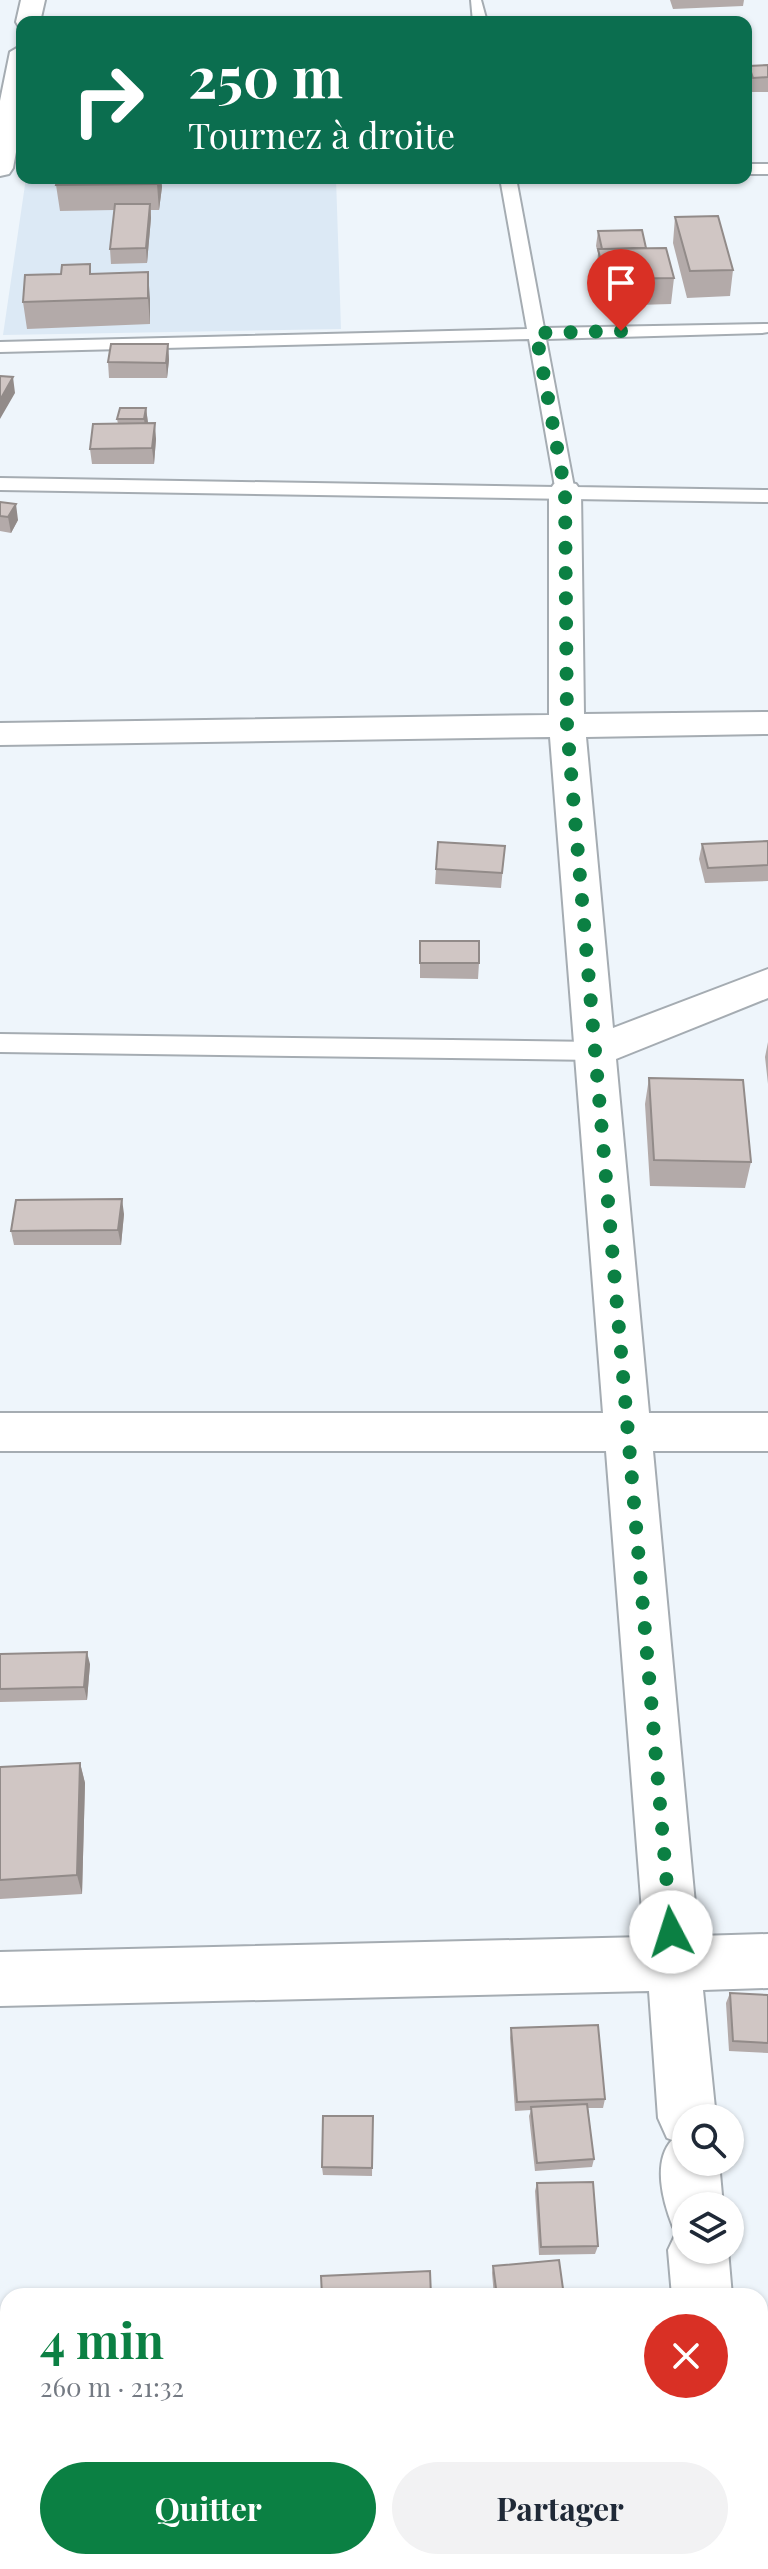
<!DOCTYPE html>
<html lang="fr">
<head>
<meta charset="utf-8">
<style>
  :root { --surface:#fff; --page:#f2f2f3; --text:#1f2937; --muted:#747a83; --accent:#0b8043 }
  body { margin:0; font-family:"Playfair Display",serif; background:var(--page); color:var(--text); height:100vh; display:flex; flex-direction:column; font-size:30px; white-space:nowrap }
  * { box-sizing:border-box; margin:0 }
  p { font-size:26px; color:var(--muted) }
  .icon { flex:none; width:44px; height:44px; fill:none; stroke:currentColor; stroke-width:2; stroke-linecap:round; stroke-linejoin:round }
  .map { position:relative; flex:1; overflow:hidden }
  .details { position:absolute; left:0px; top:2288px; width:768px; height:282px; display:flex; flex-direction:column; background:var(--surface); border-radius:24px 24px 0 0; box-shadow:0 2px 6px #0004 }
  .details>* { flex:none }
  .guide { position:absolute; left:16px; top:16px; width:736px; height:168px; border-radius:16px; box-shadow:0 2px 6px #0004; background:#0b6e4f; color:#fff; overflow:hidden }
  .controls { position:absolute; left:672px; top:2104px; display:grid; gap:16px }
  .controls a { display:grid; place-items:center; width:72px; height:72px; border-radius:50%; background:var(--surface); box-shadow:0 2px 6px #0004; font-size:40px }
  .pin { position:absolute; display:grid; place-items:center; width:68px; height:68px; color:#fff; margin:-82px -34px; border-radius:50% 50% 50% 0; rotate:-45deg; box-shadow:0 0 8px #0007 }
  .pin .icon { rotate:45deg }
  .me { position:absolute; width:88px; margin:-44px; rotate:355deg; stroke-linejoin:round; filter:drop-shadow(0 0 6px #0008) }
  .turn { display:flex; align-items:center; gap:28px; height:168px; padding:0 40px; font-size:36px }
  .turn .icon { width:104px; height:104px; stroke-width:2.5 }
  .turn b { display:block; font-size:56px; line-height:68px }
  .round { display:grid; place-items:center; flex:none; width:84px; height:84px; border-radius:42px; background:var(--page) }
  .overview { display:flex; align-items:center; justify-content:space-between; height:136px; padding:0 40px }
  h1 { font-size:48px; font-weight:700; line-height:60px; color:var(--accent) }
  .primary-button { display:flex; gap:16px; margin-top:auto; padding:16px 40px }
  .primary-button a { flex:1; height:92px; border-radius:48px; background:var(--accent); color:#fff; font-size:32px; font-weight:700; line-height:92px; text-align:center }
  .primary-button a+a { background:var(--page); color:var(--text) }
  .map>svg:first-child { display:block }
</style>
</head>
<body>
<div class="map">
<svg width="768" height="2569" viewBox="0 0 768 2569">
  <rect width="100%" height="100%" fill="#eef5fb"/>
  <!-- built -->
  <path fill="#dce9f5" d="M330 17V22H49V21Z
    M26 178H336L341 329 3 335Z"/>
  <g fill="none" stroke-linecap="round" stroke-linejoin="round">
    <defs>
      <path id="lane" d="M471 0H481L487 22H473Z
        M746 164H768V174H746Z
        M500 178H516L544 328 768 324V332L762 333 546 339 574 487 768 490V502L0 490V478L555 487 529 339 0 352V342L527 329Z
        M0 1034 595 1042 603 1045 607 1051 603 1057 595 1060 0 1052Z"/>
      <path id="street" d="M21 0H45L40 22H22L19 27 16 22Z
        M22 45V120L13 168 9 174 0 176V101L10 52Z
        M565 482 576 484 581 491 584 714 768 712V734L586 737 613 1028 768 969V998L616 1059 649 1413H768V1451H653L698 1936 768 1934V1988L703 1990 716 2118H686V2162H719L723 2206H686V2250H728L732 2296H672L668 2250 678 2229 673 2227C663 2202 652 2162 672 2140L667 2138 658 2118 649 1991 0 2006V1952L644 1937 606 1451H0V1413H603L550 737 0 745V723L549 715V491L554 484Z
        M693 2562H757L758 2569H694Z"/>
    </defs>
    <!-- lane casing -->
    <use href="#lane" stroke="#a5acb2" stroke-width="4"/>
    <!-- street casing -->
    <use href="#street" stroke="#a5acb2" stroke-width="4"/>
    <!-- lane -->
    <use href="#lane" fill="#fff" fill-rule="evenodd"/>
    <!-- street -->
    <use href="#street" fill="#fff" fill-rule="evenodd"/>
  </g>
  <!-- wall -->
  <path fill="#b3aaa9" d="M670 0H744L743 6 673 9Z
    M768 65V92H751L747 80 749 66Z
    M161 178 162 187 159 210H151V218L147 263 111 264 110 249 114 210 60 211 56 185Z
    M355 178H377V184H355Z
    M675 217 733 270 730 296 687 298 673 243Z
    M598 231 646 248 674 278 671 304 603 306 596 276 598 253 596 246Z
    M91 274 150 299V324L27 329 23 302Z
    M168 344 169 360 167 378H109L108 362Z
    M146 408 148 423 156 439 154 464H92L90 449 118 424 117 419Z
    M0 502 18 520 11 533 0 531Z
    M768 841V881L705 883 699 859 702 844Z
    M505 846 501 888 435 884 436 869Z
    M420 941 479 963 478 979 420 978Z
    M768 1042V1084L765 1057Z
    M649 1078 751 1162 745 1188 650 1186 645 1104Z
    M124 1214 121 1245H14L11 1231Z
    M0 1654 90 1664 87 1700 0 1702Z
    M80 1763 85 1783 82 1894 0 1899V1767Z
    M730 1993 768 1995V2053L729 2051 726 2003Z
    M511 2028 605 2099 603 2108H588L594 2159 592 2167 535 2171 529 2116 531 2110 515 2111 510 2038Z
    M373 2116 372 2176 323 2175 322 2167Z
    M537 2183 598 2246 595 2254 539 2255 535 2191Z
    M493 2266 564 2296H494L492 2273Z"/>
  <!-- shaded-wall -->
  <path fill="#928b89" d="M158 178H161L162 187 159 210 157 184Z
    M150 204 151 218 147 263 146 248Z
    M148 272 150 299V324L148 298Z
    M168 344 169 360 167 378 166 363Z
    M13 377 15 393 0 419V400Z
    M146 408 148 423 146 434 144 419Z
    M155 423 156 439 154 464 152 448Z
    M16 504 18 520 11 533 8 517Z
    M122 1199 124 1214 121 1245 118 1230Z
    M87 1652 90 1664 87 1700 84 1687Z
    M80 1763 85 1783 82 1894 77 1875Z"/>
  <!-- building -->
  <path fill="#d0c6c4" stroke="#928b89" stroke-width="2" d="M768 65V77L753 78 749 66Z
    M58 178H158L157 184 56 185Z
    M115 204H150L146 248 110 249Z
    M718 216 733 270 690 271 675 217Z
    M642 230 646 248 602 249 598 231Z
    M666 248 674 278 605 279 598 249Z
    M90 264V274L148 272V298L23 302 25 275 61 274 62 265Z
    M111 344H168L166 363 108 362Z
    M0 376 13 377 0 400Z
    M120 408H146L144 419H117Z
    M155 423 152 448 90 449 93 424Z
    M0 502 16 504 8 517 0 516Z
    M768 841V865L708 868 702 844Z
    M438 842 505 846 502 873 436 869Z
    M420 941H479V963H420Z
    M649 1078 743 1080 751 1162 654 1160Z
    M122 1199 118 1230 11 1231 16 1200Z
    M87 1652 84 1687 0 1689V1654Z
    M80 1763 77 1875 0 1880V1767Z
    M730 1993 768 1995V2043L733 2041Z
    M598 2025 605 2099 517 2102 511 2028Z
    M587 2104 594 2159 537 2163 531 2107Z
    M323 2116H373L372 2168 322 2167Z
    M593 2182 598 2246 541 2247 537 2183Z
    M559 2260 564 2296H497L493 2266Z
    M430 2271 431 2296H322L321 2276Z
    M187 2562H285V2569H187Z
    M323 2562H383L384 2569H324Z
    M495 2562H618V2569H495Z"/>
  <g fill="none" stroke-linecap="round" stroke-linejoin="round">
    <!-- route -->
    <path stroke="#0b8043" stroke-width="14" stroke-dasharray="0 25.2" d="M621 331 536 333 565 491 567 726 671 1932"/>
  </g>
</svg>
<div class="controls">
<a><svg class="icon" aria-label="search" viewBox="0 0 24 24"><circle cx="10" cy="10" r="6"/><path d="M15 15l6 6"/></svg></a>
<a><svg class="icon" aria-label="layers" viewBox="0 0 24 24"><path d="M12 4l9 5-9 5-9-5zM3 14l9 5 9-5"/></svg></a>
</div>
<div class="pin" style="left:621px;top:331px;background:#d93025"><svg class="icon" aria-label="arrive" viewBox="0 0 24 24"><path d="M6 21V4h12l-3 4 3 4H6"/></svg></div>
<svg class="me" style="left:671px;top:1932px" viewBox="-20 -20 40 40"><circle r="19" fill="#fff"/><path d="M0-13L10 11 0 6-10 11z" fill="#0b8043"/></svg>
<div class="guide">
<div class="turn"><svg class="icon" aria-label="right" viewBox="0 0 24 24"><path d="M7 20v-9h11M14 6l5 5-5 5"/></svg><div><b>250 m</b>Tournez à droite</div></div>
</div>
<section class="details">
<div class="overview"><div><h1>4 min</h1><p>260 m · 21:32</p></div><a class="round" style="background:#d93025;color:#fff"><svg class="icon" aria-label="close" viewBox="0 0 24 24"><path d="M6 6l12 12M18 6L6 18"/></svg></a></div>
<div class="primary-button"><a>Quitter</a><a>Partager</a></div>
</section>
</div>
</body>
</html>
